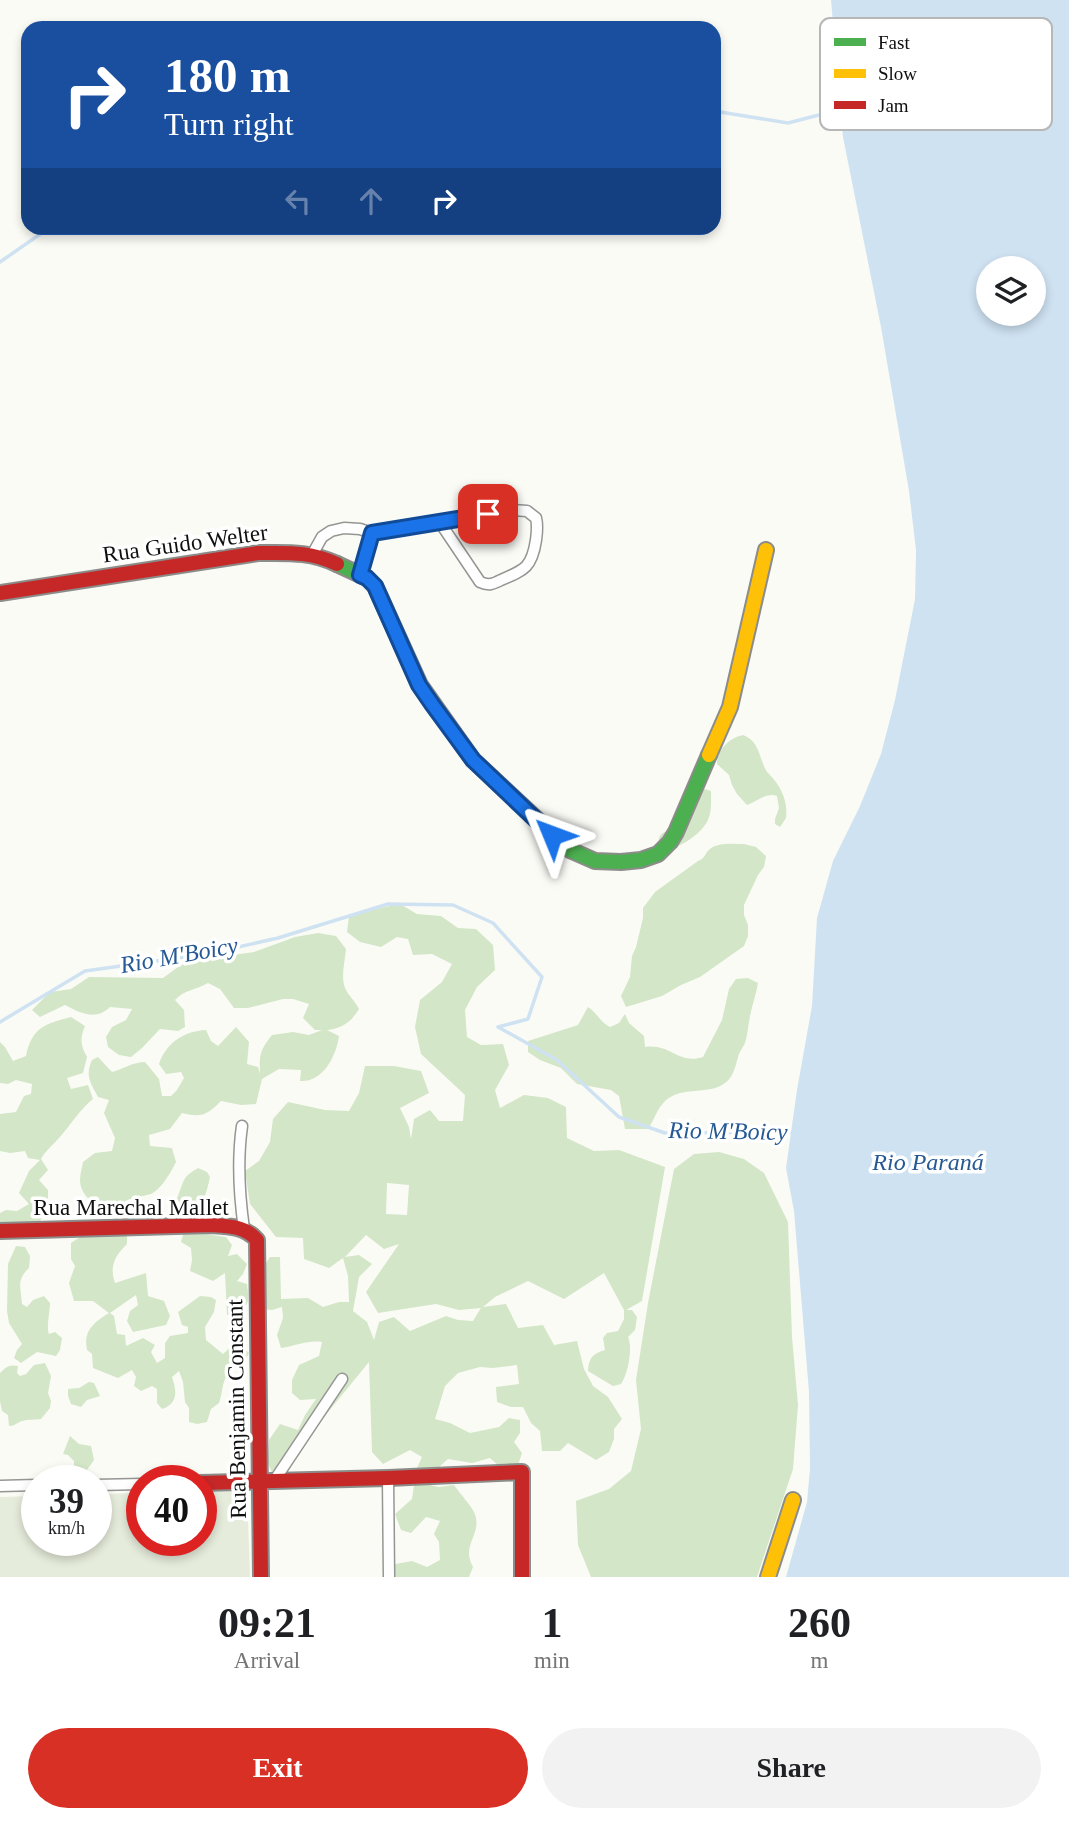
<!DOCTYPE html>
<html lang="en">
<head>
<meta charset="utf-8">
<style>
  :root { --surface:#fff; --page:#f2f2f2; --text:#202124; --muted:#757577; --accent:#d93025 }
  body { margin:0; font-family:Georgia,serif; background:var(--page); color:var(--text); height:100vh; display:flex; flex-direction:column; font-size:26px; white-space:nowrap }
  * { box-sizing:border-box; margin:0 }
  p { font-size:23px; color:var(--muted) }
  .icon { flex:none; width:38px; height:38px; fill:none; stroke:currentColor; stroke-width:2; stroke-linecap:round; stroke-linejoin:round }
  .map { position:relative; height:1577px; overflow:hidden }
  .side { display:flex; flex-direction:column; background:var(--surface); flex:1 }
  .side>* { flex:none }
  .banner { position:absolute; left:21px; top:21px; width:700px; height:214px; border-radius:21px; box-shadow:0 4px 10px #0003; background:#1a4fa0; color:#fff; overflow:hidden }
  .tools { position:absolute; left:976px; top:256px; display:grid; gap:14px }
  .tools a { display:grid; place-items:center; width:70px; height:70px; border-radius:50%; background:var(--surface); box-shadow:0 4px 10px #0003; font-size:35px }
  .speed { position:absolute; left:21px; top:1465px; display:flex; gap:14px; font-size:35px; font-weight:700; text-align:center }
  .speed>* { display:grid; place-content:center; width:91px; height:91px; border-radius:50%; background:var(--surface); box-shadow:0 4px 10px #0003; line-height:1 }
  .speed small { font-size:18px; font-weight:400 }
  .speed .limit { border:10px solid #d22; background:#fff; color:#111 }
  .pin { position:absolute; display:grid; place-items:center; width:60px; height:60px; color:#fff; margin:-30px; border-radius:14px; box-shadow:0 4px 10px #0006 }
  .me { position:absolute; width:77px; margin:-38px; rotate:314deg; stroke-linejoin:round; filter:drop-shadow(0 0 5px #0008) }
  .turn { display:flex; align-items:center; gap:24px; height:147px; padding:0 28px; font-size:32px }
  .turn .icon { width:91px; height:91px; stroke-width:2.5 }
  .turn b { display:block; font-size:49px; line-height:60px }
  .lanes { display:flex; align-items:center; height:66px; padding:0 28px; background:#0003; justify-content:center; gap:35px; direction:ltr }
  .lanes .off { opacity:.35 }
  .eta { display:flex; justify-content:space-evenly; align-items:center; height:119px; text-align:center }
  .eta b { font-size:42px; font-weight:600; line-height:49px }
  .primary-button { display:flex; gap:14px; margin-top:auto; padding:14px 28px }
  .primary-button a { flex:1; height:80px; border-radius:42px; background:var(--accent); color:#fff; font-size:28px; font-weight:600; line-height:80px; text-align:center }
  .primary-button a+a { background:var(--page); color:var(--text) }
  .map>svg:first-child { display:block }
</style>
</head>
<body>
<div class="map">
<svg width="1069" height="1577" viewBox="0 0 1069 1577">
  <rect width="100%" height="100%" fill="#fbfbf6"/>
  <!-- forest -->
  <path fill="#d3e6c7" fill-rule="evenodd" d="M743 735C760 741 759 759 767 772 769 774 773 778 775 781 783 791 788 805 786 818L780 827 775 824V819L779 808 777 796C767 792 757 801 747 805L737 794 732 785 729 775 717 764C717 750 729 738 743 735Z
    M705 789 711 791C711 800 712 811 708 820 700 836 678 849 661 851 655 836 661 830 676 830L699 790Z
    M744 844 756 847 766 856 764 867 758 875 744 905V915L748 925V936L744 946 700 977 681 985 662 996 626 1007 621 996 630 977 632 956 636 947 643 918V908L655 892 698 861C706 858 704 854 710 849 718 842 734 844 744 844Z
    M400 904 417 914 441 916 458 928 476 929 493 945 495 970 477 987 465 1010 467 1037 481 1045 503 1044 509 1065 495 1090 500 1108 524 1095 548 1098 566 1107 567 1138 594 1151 619 1150 665 1167 642 1301 626 1310H632L637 1317 635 1330 628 1337C633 1348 628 1374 621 1384L613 1386 588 1371C589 1358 592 1354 605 1350L603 1338 607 1333 618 1331 624 1319V1310L604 1273 564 1299 528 1281 495 1297 483 1307 506 1304 518 1328 543 1325 554 1345 577 1341 584 1369 593 1386 608 1397 622 1419 614 1429V1439L609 1452 596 1460 568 1443 560 1451H542L540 1431 531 1423 523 1407H511L497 1402 496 1387 519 1384 517 1365 493 1368 480 1367 458 1373 445 1386 435 1419 450 1423 470 1433 499 1427 509 1418 520 1420V1433L514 1442 522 1453 517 1468 502 1469 490 1458 472 1463 448 1459 439 1467 428 1474 417 1468 422 1457 410 1450 383 1464 372 1452 369 1362 297 1450 287 1467 272 1473 268 1463 269 1440 280 1424 298 1430 305 1415 316 1399 300 1400 292 1393V1380L299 1365 319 1356 322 1342C308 1340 296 1346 281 1348L277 1335 283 1318 282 1307 272 1310 264 1309V1266L270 1257H280L281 1299 308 1298 323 1307 339 1302H349L348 1276 343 1258 329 1268 304 1259 303 1238 276 1237 250 1204 245 1171 259 1161 270 1142 273 1119 288 1102 325 1110 349 1111 359 1093 365 1066H394L421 1071 429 1093 400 1108 409 1127 411 1139 414 1119 430 1110 439 1121H463L465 1095 421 1054 415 1027 420 1000 442 982 452 964 432 954 413 955 408 939 397 937 381 947 360 942 347 932 349 916 370 910ZM387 1183 409 1185 407 1215 386 1214ZM366 1235 384 1249 399 1244 366 1292 378 1313 436 1304 459 1310 481 1308 473 1321 458 1320 446 1316 410 1331 394 1317 379 1322 374 1340 367 1322 353 1311 359 1277 372 1264 359 1255 345 1257Z
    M318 933 336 936 346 949C345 961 340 979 346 990 349 996 355 1001 359 1009 352 1021 342 1029 327 1030L339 1036C337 1051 328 1073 312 1079 308 1081 304 1081 300 1081L301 1070 279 1069 262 1079 256 1104 241 1105 221 1101C207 1115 202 1118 182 1113L170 1129 149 1135 150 1146 172 1148 176 1162C171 1172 159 1194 147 1195 138 1197 134 1197 125 1201L123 1209 115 1215C100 1208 80 1198 80 1180 80 1174 82 1168 83 1162L95 1153 112 1151 115 1138 104 1113 109 1100 98 1097C90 1082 85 1076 92 1060L98 1057 112 1072C123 1069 133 1062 145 1062L159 1079 162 1096H171L177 1090 184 1078 181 1072 166 1074 159 1064C166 1043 184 1031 206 1030L211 1041 218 1046 236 1027 249 1042 247 1064 258 1067 260 1074C259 1055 260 1050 272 1035L293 1032 309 1035 322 1030H315L303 1018 309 1004 293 999H283L248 1008H234L220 989 208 983C196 990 184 990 175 1000L184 1010 185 1027 178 1031 160 1029 142 1048 131 1057 119 1055 108 1047 106 1037 112 1027 126 1020 132 1009 110 1007C96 1021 80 1013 65 1005L40 1017 32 1010 50 992 71 989 89 977 163 978 185 962 254 952 295 937Z
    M748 978 758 983C756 995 752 1005 750 1016 748 1025 748 1034 745 1043 743 1048 739 1052 738 1057 735 1068 733 1079 722 1085 704 1095 682 1086 665 1101 657 1109 654 1120 648 1129H625L619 1096 611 1090 577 1084 561 1068 540 1060 528 1052V1041L578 1025 588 1007C597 1013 600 1022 610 1027L619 1023 625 1014 629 1023 644 1036 645 1047C671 1043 678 1065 703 1057L722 1020 729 989 736 979Z
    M71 1017 85 1026C80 1038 80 1045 87 1057L83 1073 67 1078 71 1089 88 1085 93 1099C79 1110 71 1125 59 1138 52 1146 46 1150 41 1159L48 1170 39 1180 48 1190V1207L39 1223 8 1228 0 1223V1213L6 1210 17 1211 29 1204 19 1193 29 1171 40 1160 28 1158 25 1151 10 1153 0 1151V1114L16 1112 24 1096 31 1094 32 1084 16 1080 8 1084 0 1083V1042L5 1047 13 1061 26 1056C32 1027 45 1024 71 1017Z
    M719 1152 744 1159 764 1173 788 1222 792 1337 798 1405 793 1469 757 1577H591L578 1545 576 1501 609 1489 631 1471 641 1429 636 1380 648 1303 674 1169 694 1154Z
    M198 1168 207 1172 210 1177C207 1192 201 1211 190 1223L169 1224C171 1214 173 1205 178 1196 184 1181 182 1177 198 1168Z
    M196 1227 205 1234 226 1237 232 1245 228 1256 237 1254 247 1264 243 1274 237 1281 247 1284C249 1301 250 1305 236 1316L227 1315 225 1273 213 1281 190 1271 192 1260 191 1248 181 1242 184 1231Z
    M89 1231H105L127 1236V1244C115 1256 109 1266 115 1283L146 1273 148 1296 164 1301 170 1316 166 1325 133 1332 127 1321 130 1311 138 1305 136 1295 110 1313 114 1316 117 1334 125 1335 126 1346 143 1338 155 1345 151 1352 157 1363 165 1358V1343L170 1336 188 1333V1327L182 1325 178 1312 200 1296 211 1297 216 1300 214 1312 205 1327 206 1340 223 1354 233 1345 243 1348 249 1353C244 1365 230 1367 225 1379 222 1386 222 1395 219 1403L211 1409 207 1422 197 1424 189 1422V1408L185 1402 183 1382 179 1371 172 1377C177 1391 178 1404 162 1409L157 1403V1389L152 1386 141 1391 134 1386 136 1377 132 1370 118 1378 93 1368 92 1354 87 1350C83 1331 94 1322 109 1313L93 1301H74L69 1283 75 1266 71 1259V1243Z
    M16 1246 25 1247 30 1256 29 1268C16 1280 21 1288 22 1304L27 1307 33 1300 44 1296 50 1303C50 1311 46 1328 49 1334L55 1332 62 1338 60 1350 56 1356 37 1352 21 1363 14 1358 17 1350 22 1344 9 1323 7 1311 8 1264Z
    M45 1363 51 1376 48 1393 51 1401 50 1408 41 1419C35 1420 28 1419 22 1421 16 1423 15 1426 9 1426L8 1415 2 1411 0 1401V1373C6 1367 9 1364 18 1366L17 1373 20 1376 26 1374 34 1365Z
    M89 1382 94 1383 100 1396 87 1400 81 1407 71 1404 68 1396V1389L79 1388Z
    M70 1436 79 1444 91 1446 94 1460 82 1477 74 1472V1461L68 1455 63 1454Z
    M425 1484 439 1487 454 1485C458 1491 472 1507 474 1512 484 1534 460 1544 473 1567L469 1577H390V1565L412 1561 427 1567 440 1560 439 1542 434 1534 440 1521 426 1517 411 1533 401 1530 395 1514 412 1499 414 1485Z"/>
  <!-- cemetery -->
  <path fill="#e6ecdb" d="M247 1489 250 1577H0V1497L37 1496V1540H96V1494L142 1493V1540H201V1491Z"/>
  <!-- water -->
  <path fill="#cfe2f2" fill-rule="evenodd" d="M831 0H1069V1577H786L807 1502 810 1469 809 1392 794 1211 786 1168 797 1090 812 1006 817 918 833 861 860 806 881 754 895 700 915 599 916 550 909 491 881 327 843 137ZM989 268H1034V313H989Z"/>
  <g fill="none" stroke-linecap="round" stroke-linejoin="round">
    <!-- stream -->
    <path stroke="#cfe2f2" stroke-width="3.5" d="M169 28 181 23 258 28
      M714 111 788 123 842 109
      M0 262 49 228
      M0 1022 85 971 207 954 278 938 388 904 453 905 493 923 542 977 528 1019 498 1027 557 1060 619 1117 665 1133 793 1132"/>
    <defs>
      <path id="street" d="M312 555 322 537 331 531 344 528 360 529 372 533 439 521 480 582C489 586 493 584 501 580 525 570 532 567 536 540 537 532 538 526 536 518L527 511 512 510 439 521
        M360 575 372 533
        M242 1126C237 1161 239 1194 244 1229
        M388 1478 389 1577
        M274 1481 342 1379
        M96 1485 142 1484
        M0 1486 37 1485"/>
      <path id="fast" d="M337 564 367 578 375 586 420 685 473 760 570 850 595 861 621 862 641 860 658 854 670 842 676 832 709 755"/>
      <path id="slow" d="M709 755 730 707 766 550
        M768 1577 793 1500"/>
      <path id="jam" d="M0 593 258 553C288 553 309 551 337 564
        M0 1231 211 1225C228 1226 245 1226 257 1240L261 1577
        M201 1483 388 1478 522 1472V1577"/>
    </defs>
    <!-- street casing -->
    <use href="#street" stroke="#959593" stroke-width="13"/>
    <!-- fast casing -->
    <use href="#fast" stroke="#8c8c8a" stroke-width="18"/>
    <!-- slow casing -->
    <use href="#slow" stroke="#8c8c8a" stroke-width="18"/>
    <!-- jam casing -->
    <use href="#jam" stroke="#8c8c8a" stroke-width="18"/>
    <!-- street -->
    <use href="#street" stroke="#fefefe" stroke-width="10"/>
    <!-- fast -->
    <use href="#fast" stroke="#4caf50" stroke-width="14"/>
    <!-- slow -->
    <use href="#slow" stroke="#ffc107" stroke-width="14"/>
    <!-- jam -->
    <use href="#jam" stroke="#c62828" stroke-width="14"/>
  </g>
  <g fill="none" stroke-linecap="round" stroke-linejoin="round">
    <defs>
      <path id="route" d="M488 514 372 533 360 575 367 578 375 586 419 685 432 704 473 760 552 835"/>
    </defs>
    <!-- route casing -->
    <use href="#route" stroke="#114b97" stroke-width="18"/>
    <!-- route -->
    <use href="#route" stroke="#1a73e8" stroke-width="12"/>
  </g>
  <g text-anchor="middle" stroke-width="7" stroke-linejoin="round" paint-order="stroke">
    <!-- street labels -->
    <g font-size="23" fill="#0f0f0f" stroke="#fff">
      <text transform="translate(185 543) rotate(-8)" y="8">Rua Guido Welter</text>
      <text x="131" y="1215">Rua Marechal Mallet</text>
      <text transform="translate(236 1409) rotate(-91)" y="8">Rua Benjamin Constant</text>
    </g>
    <!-- water labels -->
    <g font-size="24" font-style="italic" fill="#255994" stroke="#fff">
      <text transform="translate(179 955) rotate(-10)" y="8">Rio M'Boicy</text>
      <text transform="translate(728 1131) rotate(1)" y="8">Rio M'Boicy</text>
      <text x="928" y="1170">Rio Paraná</text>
    </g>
  </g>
  <!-- legend -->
  <rect x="820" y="18" width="232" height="112" rx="10" fill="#fff" stroke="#b7b7b7" stroke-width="2"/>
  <rect x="834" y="38" width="32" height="8" fill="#4caf50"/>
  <rect x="834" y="69" width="32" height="9" fill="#ffc107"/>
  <rect x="834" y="101" width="32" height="8" fill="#c62828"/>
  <g font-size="19" fill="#0f0f0f">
    <text x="878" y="49">Fast</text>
    <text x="878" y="80">Slow</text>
    <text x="878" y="112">Jam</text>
  </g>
</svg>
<div class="tools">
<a><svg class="icon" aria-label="layers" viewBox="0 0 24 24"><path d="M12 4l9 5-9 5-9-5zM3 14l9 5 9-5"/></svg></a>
</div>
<div class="speed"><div>39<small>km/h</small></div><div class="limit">40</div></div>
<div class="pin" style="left:488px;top:514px;background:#d93025"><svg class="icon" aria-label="arrive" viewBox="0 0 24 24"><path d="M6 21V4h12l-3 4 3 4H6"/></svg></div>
<svg class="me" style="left:552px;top:835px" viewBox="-20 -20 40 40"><path d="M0-17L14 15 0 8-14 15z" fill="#1a73e8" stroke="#fff" stroke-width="4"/></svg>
<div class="banner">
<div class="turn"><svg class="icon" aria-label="right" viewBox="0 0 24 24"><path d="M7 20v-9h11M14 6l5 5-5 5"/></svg><div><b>180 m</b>Turn right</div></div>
<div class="lanes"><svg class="icon off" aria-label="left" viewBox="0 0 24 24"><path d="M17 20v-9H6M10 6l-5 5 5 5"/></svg><svg class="icon off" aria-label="ahead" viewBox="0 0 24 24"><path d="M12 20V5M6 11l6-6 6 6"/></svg><svg class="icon" aria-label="right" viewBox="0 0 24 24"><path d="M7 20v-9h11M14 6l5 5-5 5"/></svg></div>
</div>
</div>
<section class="side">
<div class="eta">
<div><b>09:21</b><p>Arrival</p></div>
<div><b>1</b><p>min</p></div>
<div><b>260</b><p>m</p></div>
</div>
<div class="primary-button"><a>Exit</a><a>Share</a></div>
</section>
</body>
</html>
